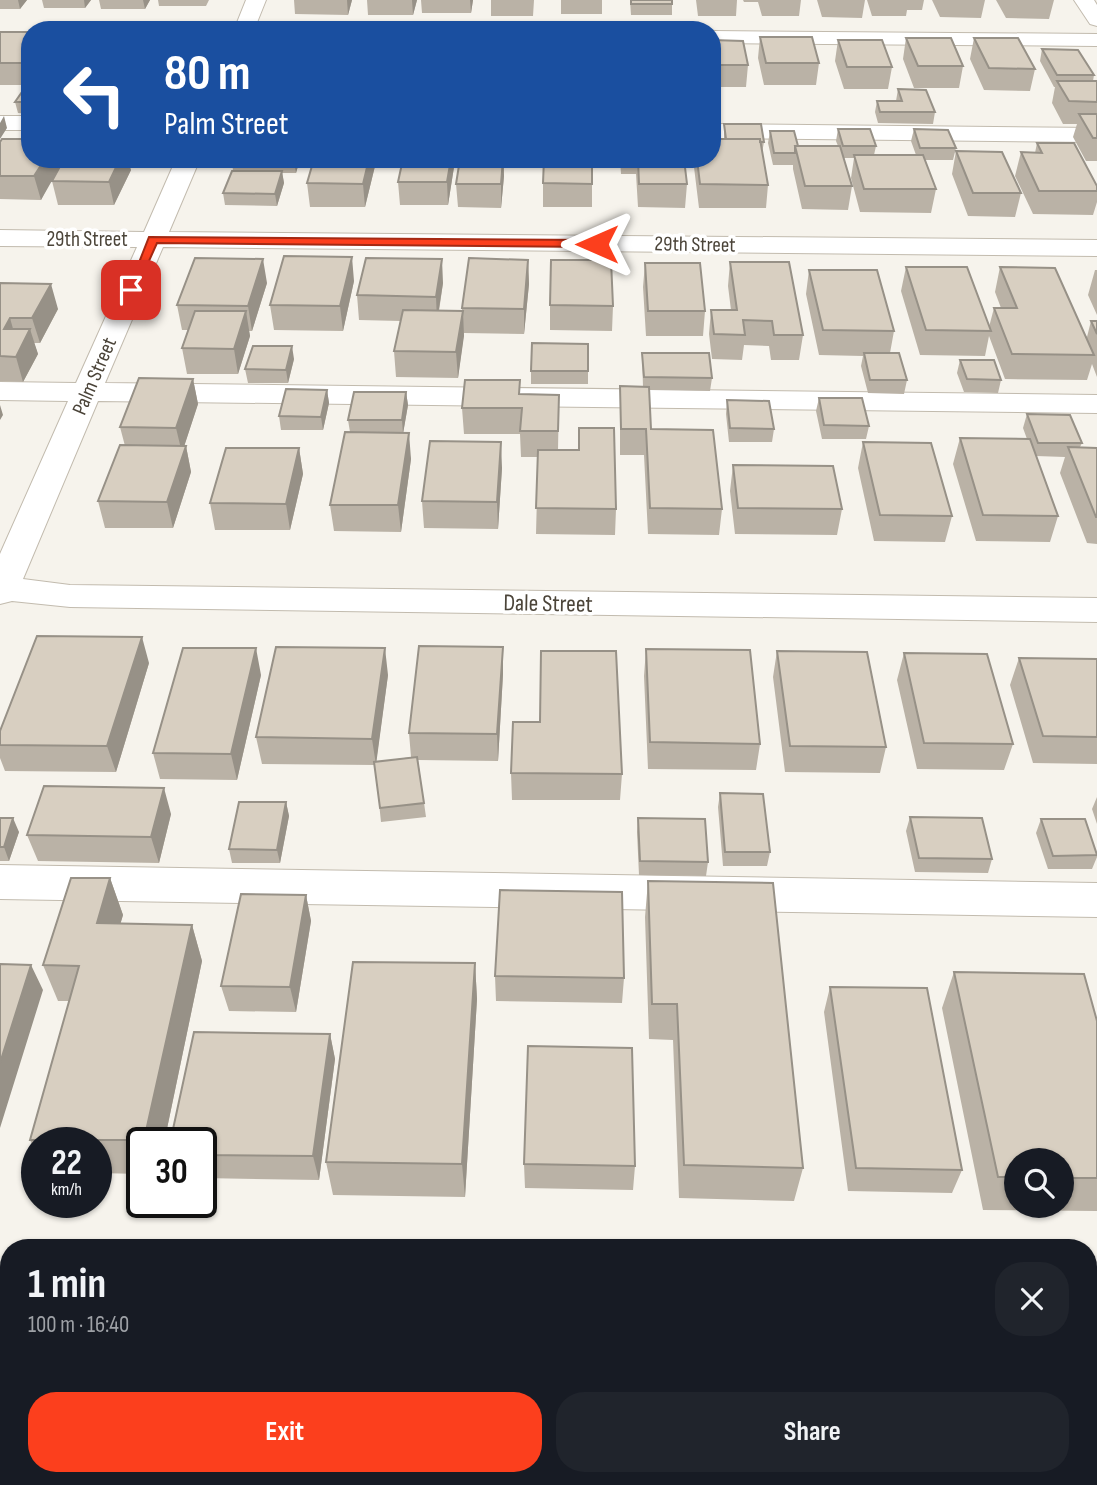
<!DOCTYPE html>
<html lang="en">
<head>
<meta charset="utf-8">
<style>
  :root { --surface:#171b24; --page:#20242c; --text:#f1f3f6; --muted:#9ea1a6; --accent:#fc3f1d }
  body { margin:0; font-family:"Sofia Sans Condensed",sans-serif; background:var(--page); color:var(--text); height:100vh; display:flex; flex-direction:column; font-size:26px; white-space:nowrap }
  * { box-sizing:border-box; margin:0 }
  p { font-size:23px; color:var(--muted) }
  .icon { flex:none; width:38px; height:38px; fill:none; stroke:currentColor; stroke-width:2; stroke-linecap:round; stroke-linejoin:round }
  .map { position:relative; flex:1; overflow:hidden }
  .sheet { position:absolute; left:0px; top:1239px; width:1097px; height:247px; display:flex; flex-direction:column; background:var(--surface); border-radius:28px 28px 0 0; box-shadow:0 2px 5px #0004 }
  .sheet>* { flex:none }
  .guide { position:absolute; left:21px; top:21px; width:700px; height:147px; border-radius:28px; box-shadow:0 2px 5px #0004; background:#1a4fa0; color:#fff; overflow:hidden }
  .tools { position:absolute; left:1004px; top:1148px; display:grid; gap:14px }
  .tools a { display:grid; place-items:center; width:70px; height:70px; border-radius:50%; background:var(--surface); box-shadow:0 2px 5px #0004; font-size:35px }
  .speed { position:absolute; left:21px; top:1127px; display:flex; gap:14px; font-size:35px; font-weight:700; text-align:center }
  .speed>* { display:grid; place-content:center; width:91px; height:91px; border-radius:50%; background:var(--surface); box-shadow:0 2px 5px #0004; line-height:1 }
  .speed small { font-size:18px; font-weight:400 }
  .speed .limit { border:4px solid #111; border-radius:10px; background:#fff; color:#111 }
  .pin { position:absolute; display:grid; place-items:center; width:60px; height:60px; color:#fff; margin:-30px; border-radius:14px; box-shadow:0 4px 10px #0006 }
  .me { position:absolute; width:77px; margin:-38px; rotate:270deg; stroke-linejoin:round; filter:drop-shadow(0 0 5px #0008) }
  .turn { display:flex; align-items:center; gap:24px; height:147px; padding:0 28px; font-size:32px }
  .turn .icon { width:91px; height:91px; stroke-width:2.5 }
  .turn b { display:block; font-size:49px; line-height:60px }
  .round { display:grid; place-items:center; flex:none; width:74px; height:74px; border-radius:28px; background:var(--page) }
  .head { display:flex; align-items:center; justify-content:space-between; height:119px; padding:0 28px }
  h1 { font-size:42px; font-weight:700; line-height:52px }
  .primary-button { display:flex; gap:14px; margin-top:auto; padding:14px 28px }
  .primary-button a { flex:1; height:80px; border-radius:28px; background:var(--accent); color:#fff; font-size:28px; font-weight:700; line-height:80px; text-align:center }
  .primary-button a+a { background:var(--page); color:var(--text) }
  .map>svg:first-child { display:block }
</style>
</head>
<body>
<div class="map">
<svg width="1097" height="1485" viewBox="0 0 1097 1485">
  <rect width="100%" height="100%" fill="#f6f3ec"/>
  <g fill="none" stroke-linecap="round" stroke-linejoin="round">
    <defs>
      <path id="minor" d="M246 0H266L254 30H234Z
        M1074 0H1094L1097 5V26L1090 24Z
        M712 31 1097 34V46L712 43Z
        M0 116H30V130H0Z
        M712 124 1097 128V142L712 138Z
        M176 159H200L169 232 1097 240V256L163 247 105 383 1097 395V413L98 401 23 579 70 585 1097 598V622L70 607 12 601 0 604V554L68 401 0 400V382L76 383 137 247 0 246V230L144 232Z
        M0 865 1097 883V917L0 899Z
        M822 1477H880L881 1485H823Z"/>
      <path id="major" d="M0 1307H9V1361H0Z
        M1088 1328H1097V1382H1088Z"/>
    </defs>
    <!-- minor casing -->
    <use href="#minor" stroke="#c2bbae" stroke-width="2"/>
    <!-- major casing -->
    <use href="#major" stroke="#e6c16a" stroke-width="2"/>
    <!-- minor -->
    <use href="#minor" fill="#fff" fill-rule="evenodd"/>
    <!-- major -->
    <use href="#major" fill="#ffe39c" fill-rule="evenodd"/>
  </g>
  <!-- wall -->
  <path fill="#bab2a6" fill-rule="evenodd" d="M0 0H27L20 9H0Z
    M42 0H91L85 8H44Z
    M99 0H150L145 9H101Z
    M158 0H209L206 6H159Z
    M294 0H352L348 15 295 14Z
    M367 0H417L413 15H368Z
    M421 0H473L471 13H422Z
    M491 0H534L533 16H491Z
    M561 0H602V14H561Z
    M630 0H672V15H631Z
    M696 0H737L736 16H698Z
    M743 0H801L799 16H762L758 2H744Z
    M817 0H865L862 18 822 17Z
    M867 0H924L922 10H907L906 16H872Z
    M932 0H985L981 18 940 17Z
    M996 0H1054L1049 19 1006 18Z
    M0 32H30V85H0Z
    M760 37 819 63 816 85H764L758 58Z
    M906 38 963 66 959 88H914L903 59Z
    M974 38 1035 69 1030 91 984 90 970 59Z
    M712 40 748 65 746 87H712Z
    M838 40 892 67 888 89H844L835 61Z
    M1042 49 1094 75 1093 81H1097V161H1086L1073 137 1077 124H1063L1052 103 1055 87H1054L1040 61Z
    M30 89V114L18 113 15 102Z
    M898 89 935 112 933 124 878 123 875 112 877 101H896Z
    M724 124 764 142 762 153 768 185 766 208H699L693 159H712L724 139Z
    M838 129 876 146 874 155H916L911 141 914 129 956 148 953 160H925L936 189 931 213 860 212 851 178 854 158H844L852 186 848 210 802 209 793 169V165H773L768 143 770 131 798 146H838L836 141Z
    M0 142 61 159 41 200 0 199Z
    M1037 143 1097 186V202L1093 215 1033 214 1015 176 1021 152 1035 153Z
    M956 151 1021 193 1015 217 968 216 952 174Z
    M300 159 296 173H282L284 183 277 206 225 205 223 193 233 171 232 161Z
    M403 159H459L454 160V167L448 205H400L398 182Z
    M460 159H504V176L501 208 458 207 456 184Z
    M620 159H684L687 184 685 208 638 207 636 174H621Z
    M375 166 365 207H310L307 183Z
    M131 170 114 205H58L52 181Z
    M543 183 592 184V207H543Z
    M528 260 529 284 524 334 464 333 458 378 396 377 394 351 401 321 359 320 357 295 443 283 439 311H462V308Z
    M730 262 803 335 799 360H771L769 346 744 345 742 360 712 359 709 334 711 310H731L728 286Z
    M645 263 705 311 703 336H646L643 287Z
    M906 267 989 327 994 308H1001L995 292 1000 267 1087 337 1091 321H1097V377L1092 364 1087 380 1005 379 989 336 985 356 920 355 901 291Z
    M809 270 894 331 890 353 907 380 904 394 868 393 861 366 863 356 819 355 806 294Z
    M1095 270H1097V315L1088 295Z
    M354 281 343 331 274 330 270 305Z
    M0 283 58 309 40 343H34L38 354 23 382 0 381Z
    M267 283 252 331H249L250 336 238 374H187L182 348 188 330H182L177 305Z
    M550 305 613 306 612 331 550 330Z
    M588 344V384H531V371Z
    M642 353 712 378 710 391 649 390 651 429 722 509 719 535 648 534 644 455H620V386L643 387Z
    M294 359 288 383H248L245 369Z
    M960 360 1001 380 998 393 964 392 957 373Z
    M193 379 198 404 184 446H186L191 472 173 528H105L98 501 125 446 120 427Z
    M520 380V394L559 395 558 450 616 509 615 535 536 534 538 457H521L520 434H464L462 408Z
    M327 390 329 403 323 430H281L279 416Z
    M406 392 408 405 403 433 411 459 401 532 334 531 330 505 350 432 348 420Z
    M819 398 869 426 866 439H822L816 411Z
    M727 400 774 429 772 442H729L726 414Z
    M1027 414 1082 443 1080 447 1097 448V544L1087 543 1060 473 1065 457 1036 456 1058 516 1050 542 976 541 953 464 960 438 1027 439 1023 428Z
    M863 442 952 516 945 542 874 541 858 468Z
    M299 448 303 474 290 530H215L210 503Z
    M733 465 842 509 837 535 735 534 730 491Z
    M502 468 498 529 424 528 422 501Z
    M503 647V674L498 761 418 760 426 817 381 822 375 765 262 764 256 737 388 675 376 762 411 757 409 733Z
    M646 649 760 744 756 770 648 769 644 676Z
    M777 651 886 747 880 773 785 772 773 677Z
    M904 653 1013 744 1004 770 917 769 897 680Z
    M1019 658 1097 659V764L1033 763 1010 685Z
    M149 663 116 772 5 771 0 758V731Z
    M261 675 237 780 160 779 153 753Z
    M511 773 622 774 620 800H512Z
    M720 793 770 852 767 866H723L718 807Z
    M1097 797V824L1092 809Z
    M286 802 289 816 280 863H232L229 849Z
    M171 814 159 863 38 861 27 835Z
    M910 817 992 859 988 873 915 872 906 831Z
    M0 818 19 832 9 861H0Z
    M638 818 708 862 706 876 639 875 637 832Z
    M1041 819 1097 853V857L1092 869H1048L1036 833Z
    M110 878 123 915 120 924 192 925 202 961 164 1143H142V1174L96 1173V1143H37V1154L30 1140 69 1001H58L43 965Z
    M648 881 803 1168 794 1201 679 1198 673 1040 649 1039 645 917Z
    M306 895 311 921 296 1012 229 1011 221 986Z
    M475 963 477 999 465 1197 333 1195 326 1162Z
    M954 972 1097 1021V1211L983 1210 942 1008ZM1017 1160H1062V1206H1017Z
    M495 976 624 978 622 1003 496 1001Z
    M830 987 962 1170 952 1193 848 1191 824 1012Z
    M330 1034 335 1059 319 1180 201 1178V1143Z
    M524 1164 635 1166 633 1190 525 1188Z
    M946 1477H1088L1097 1485H948Z"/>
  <!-- shaded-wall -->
  <path fill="#979187" d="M18 0H27L20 9Z
    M84 0H91L85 8Z
    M143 0H150L145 9Z
    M347 0H352L348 15Z
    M412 0H417L413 15Z
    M470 0H473L471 13Z
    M4 116 7 128 0 139V123Z
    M45 159H61L62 163 41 200 34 176Z
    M120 159H128L131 170 114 205 109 182Z
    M295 159H300L296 173 294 161Z
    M369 159H374L375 166 365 207 363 184Z
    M451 159H454V167L448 205 447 182Z
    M503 159 504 176 501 208V184Z
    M282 171 284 183 277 206 275 194Z
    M352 257 354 281 343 331 340 306Z
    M263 259 267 283 252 331 248 306Z
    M442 259 443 283 437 321 436 297Z
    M528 260 529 284 524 334V309Z
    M51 284 58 309 40 343 32 318Z
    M246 311 250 336 238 374 234 349Z
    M463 311 464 336 458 378 456 352Z
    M10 318 17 343 4 329Z
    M30 329 38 354 23 382 16 357Z
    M292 346 294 359 288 383 286 370Z
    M193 379 198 404 182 453 176 428Z
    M327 390 329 403 323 430 321 417Z
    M406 392 408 405 403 434 402 420Z
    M0 405 3 415 0 420Z
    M409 433 411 459 401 532 398 505Z
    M501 442 502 468 498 529 497 502Z
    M186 446 191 472 173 528 167 502Z
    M299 448 303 474 290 530 286 504Z
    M142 637 149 663 116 772 107 746Z
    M503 647V674L498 761 497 734Z
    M256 648 261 675 237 780 231 754Z
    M385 648 388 675 376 765 372 739Z
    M164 788 171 814 159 863 151 837Z
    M286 802 289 816 280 863 277 850Z
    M13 818 19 832 9 861 4 847Z
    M110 878 123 915 110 960 97 923Z
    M306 895 311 921 296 1012 290 987Z
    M192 925 202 961 164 1143H145L144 1140Z
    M475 963 477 999 465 1197 462 1164Z
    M31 965 43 990 0 1128V1063Z
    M330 1034 335 1059 319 1180 313 1156Z"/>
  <!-- building -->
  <path fill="#d8cfc1" stroke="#979187" stroke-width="2" d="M631 0H672V4H631Z
    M0 32H30V60L28 63H0Z
    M760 37H812L819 63H766Z
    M906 38H951L963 66H918Z
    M974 38H1018L1035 69 989 68Z
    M712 40 743 41 748 65H712Z
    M838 40H882L892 67H847Z
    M1042 49 1078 50 1094 75H1057Z
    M1057 81H1097V102L1069 101Z
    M24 89H30V102H15Z
    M898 89 926 90 935 112H880L877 101H902Z
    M1079 114H1097V138H1093Z
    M724 124H761L764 142H760V139H726Z
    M838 129H870L876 146H843Z
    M914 129 948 130 956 148H920Z
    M770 131H794L798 146H795V153H774Z
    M2 139H30V159H45L34 176H0V142Z
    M712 139H760L768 185 700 184 697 159H712Z
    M1037 143H1074L1097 186V191H1039L1021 152 1042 153Z
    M795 146H840L852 186H805Z
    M956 151 1002 152 1021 193H973Z
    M854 155H923L936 189H864Z
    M64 159H120L109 182 52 181Z
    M232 159H295L294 161H232Z
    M314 159H369L363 184 307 183Z
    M403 159H451L447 182H398Z
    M460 159H503L501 184H456Z
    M544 159H592V184L543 183Z
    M638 159H684L687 184H639Z
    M232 171H282L275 194 223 193Z
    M284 256 352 257 340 306 270 305Z
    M195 258 263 259 248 306 177 305Z
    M366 258 442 259 436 297 357 295Z
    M469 258 528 260 524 309 462 308Z
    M551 260H611L613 306 550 305Z
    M730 262H789L803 335H774L772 321 743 320 745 335 714 334 711 310H737Z
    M645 263H700L705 311H648Z
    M906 267H967L991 331 926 330Z
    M1000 267 1055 268 1094 355 1012 354 994 308H1017Z
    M809 270H877L894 331 823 330Z
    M0 283 51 284 32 318H10L4 329H30L16 357 0 356Z
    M403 310 463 311 456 352 394 351Z
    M195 311H246L234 349 182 348Z
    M1091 321H1097V334Z
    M532 343 588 344V371H531Z
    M253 346H292L286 370 245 369Z
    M642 353H709L712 378 644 377Z
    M864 353H899L907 380H870Z
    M960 360H994L1001 380 967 379Z
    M139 378 193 379 176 428 120 427Z
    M465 380H520L519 394 559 395 558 431H520L522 408H462Z
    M620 386 649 387 651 429 713 430 722 509 650 508 646 429H621Z
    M286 389 327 390 321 417 279 416Z
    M354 392H406L402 420H348Z
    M819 398H862L869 426 824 425Z
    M727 400 769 401 774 429 730 428Z
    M1027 414 1070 415 1082 443H1038Z
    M579 428H614L616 509 536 508 538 450H579Z
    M345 432 409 433 398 505H330Z
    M960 438 1030 439 1058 516 983 515Z
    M430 441 501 442 497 502 422 501Z
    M863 442 931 443 952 516 880 515Z
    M120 445 186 446 167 502 98 501Z
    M1068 447 1097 448V517H1096Z
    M226 448H299L286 504 210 503Z
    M733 465 833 466 842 509 738 508Z
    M37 636 142 637 107 746 0 745V731Z
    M419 646 503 647 497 734 409 733Z
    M276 647 385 648 372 739 256 737Z
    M183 648H256L231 754 153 753Z
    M646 649 750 650 760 744 650 742Z
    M541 651H616L622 774 511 773 513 722H540Z
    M777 651 867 652 886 747 790 746Z
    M904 653 987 654 1013 744 924 743Z
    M1019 658 1097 659V737L1043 736Z
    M417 757 424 803 380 808 374 762Z
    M44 786 164 788 151 837 27 835Z
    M720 793 763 794 770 852H725Z
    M239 802H286L277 850 229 849Z
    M910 817 982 818 992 859 919 858Z
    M0 818H13L4 847H0Z
    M638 818 705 819 708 862 640 861Z
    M1041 819H1085L1097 855 1053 856Z
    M71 878H110L97 923 192 925 144 1140H30L79 966 43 965Z
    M648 881 773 883 803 1168 684 1165 677 1004H652Z
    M500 890 622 892 624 978 495 976Z
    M241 894 306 895 290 987 221 986Z
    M353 962 475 963 462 1164 326 1162Z
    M0 964 31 965 0 1063Z
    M954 972 1084 974 1097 1021V1178H1062V1160H1017V1177H998Z
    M830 987 927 988 962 1170 856 1168Z
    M194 1032 330 1034 313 1156 201 1155V1143H170Z
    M528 1046 632 1048 635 1166 524 1164Z
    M1088 1425H1097V1485H973L971 1477H1088Z"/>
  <!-- route -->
  <path fill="#fc3f1d" stroke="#a42913" stroke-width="2" d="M149 237 597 240 603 244 597 247 157 243 136 290 127 293Z"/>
  <g text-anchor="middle" stroke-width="7" stroke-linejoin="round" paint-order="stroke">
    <!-- far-street labels -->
    <g font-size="21" fill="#4b4439" stroke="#fff">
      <text x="87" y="246">29th Street</text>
      <text transform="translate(695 244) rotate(1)" y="7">29th Street</text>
      <text transform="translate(94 376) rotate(-67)" y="7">Palm Street</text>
    </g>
    <!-- street labels -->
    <g font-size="24" fill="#4b4439" stroke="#fff">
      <text transform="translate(548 603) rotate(1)" y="8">Dale Street</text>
    </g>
  </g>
</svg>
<div class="tools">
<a><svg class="icon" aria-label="search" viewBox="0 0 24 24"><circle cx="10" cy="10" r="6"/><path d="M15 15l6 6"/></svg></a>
</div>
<div class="speed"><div>22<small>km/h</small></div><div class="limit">30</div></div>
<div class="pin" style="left:131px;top:290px;background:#d93025"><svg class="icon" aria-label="arrive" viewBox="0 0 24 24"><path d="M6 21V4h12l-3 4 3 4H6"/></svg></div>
<svg class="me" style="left:597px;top:244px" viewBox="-20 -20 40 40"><path d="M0-17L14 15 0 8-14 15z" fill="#fc3f1d" stroke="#fff" stroke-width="4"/></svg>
<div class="guide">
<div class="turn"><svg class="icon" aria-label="left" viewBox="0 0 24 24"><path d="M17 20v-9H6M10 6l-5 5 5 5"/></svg><div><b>80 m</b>Palm Street</div></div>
</div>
<section class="sheet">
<div class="head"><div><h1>1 min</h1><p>100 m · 16:40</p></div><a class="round"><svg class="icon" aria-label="close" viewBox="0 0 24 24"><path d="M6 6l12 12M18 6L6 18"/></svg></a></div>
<div class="primary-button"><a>Exit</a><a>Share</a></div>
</section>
</div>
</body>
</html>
